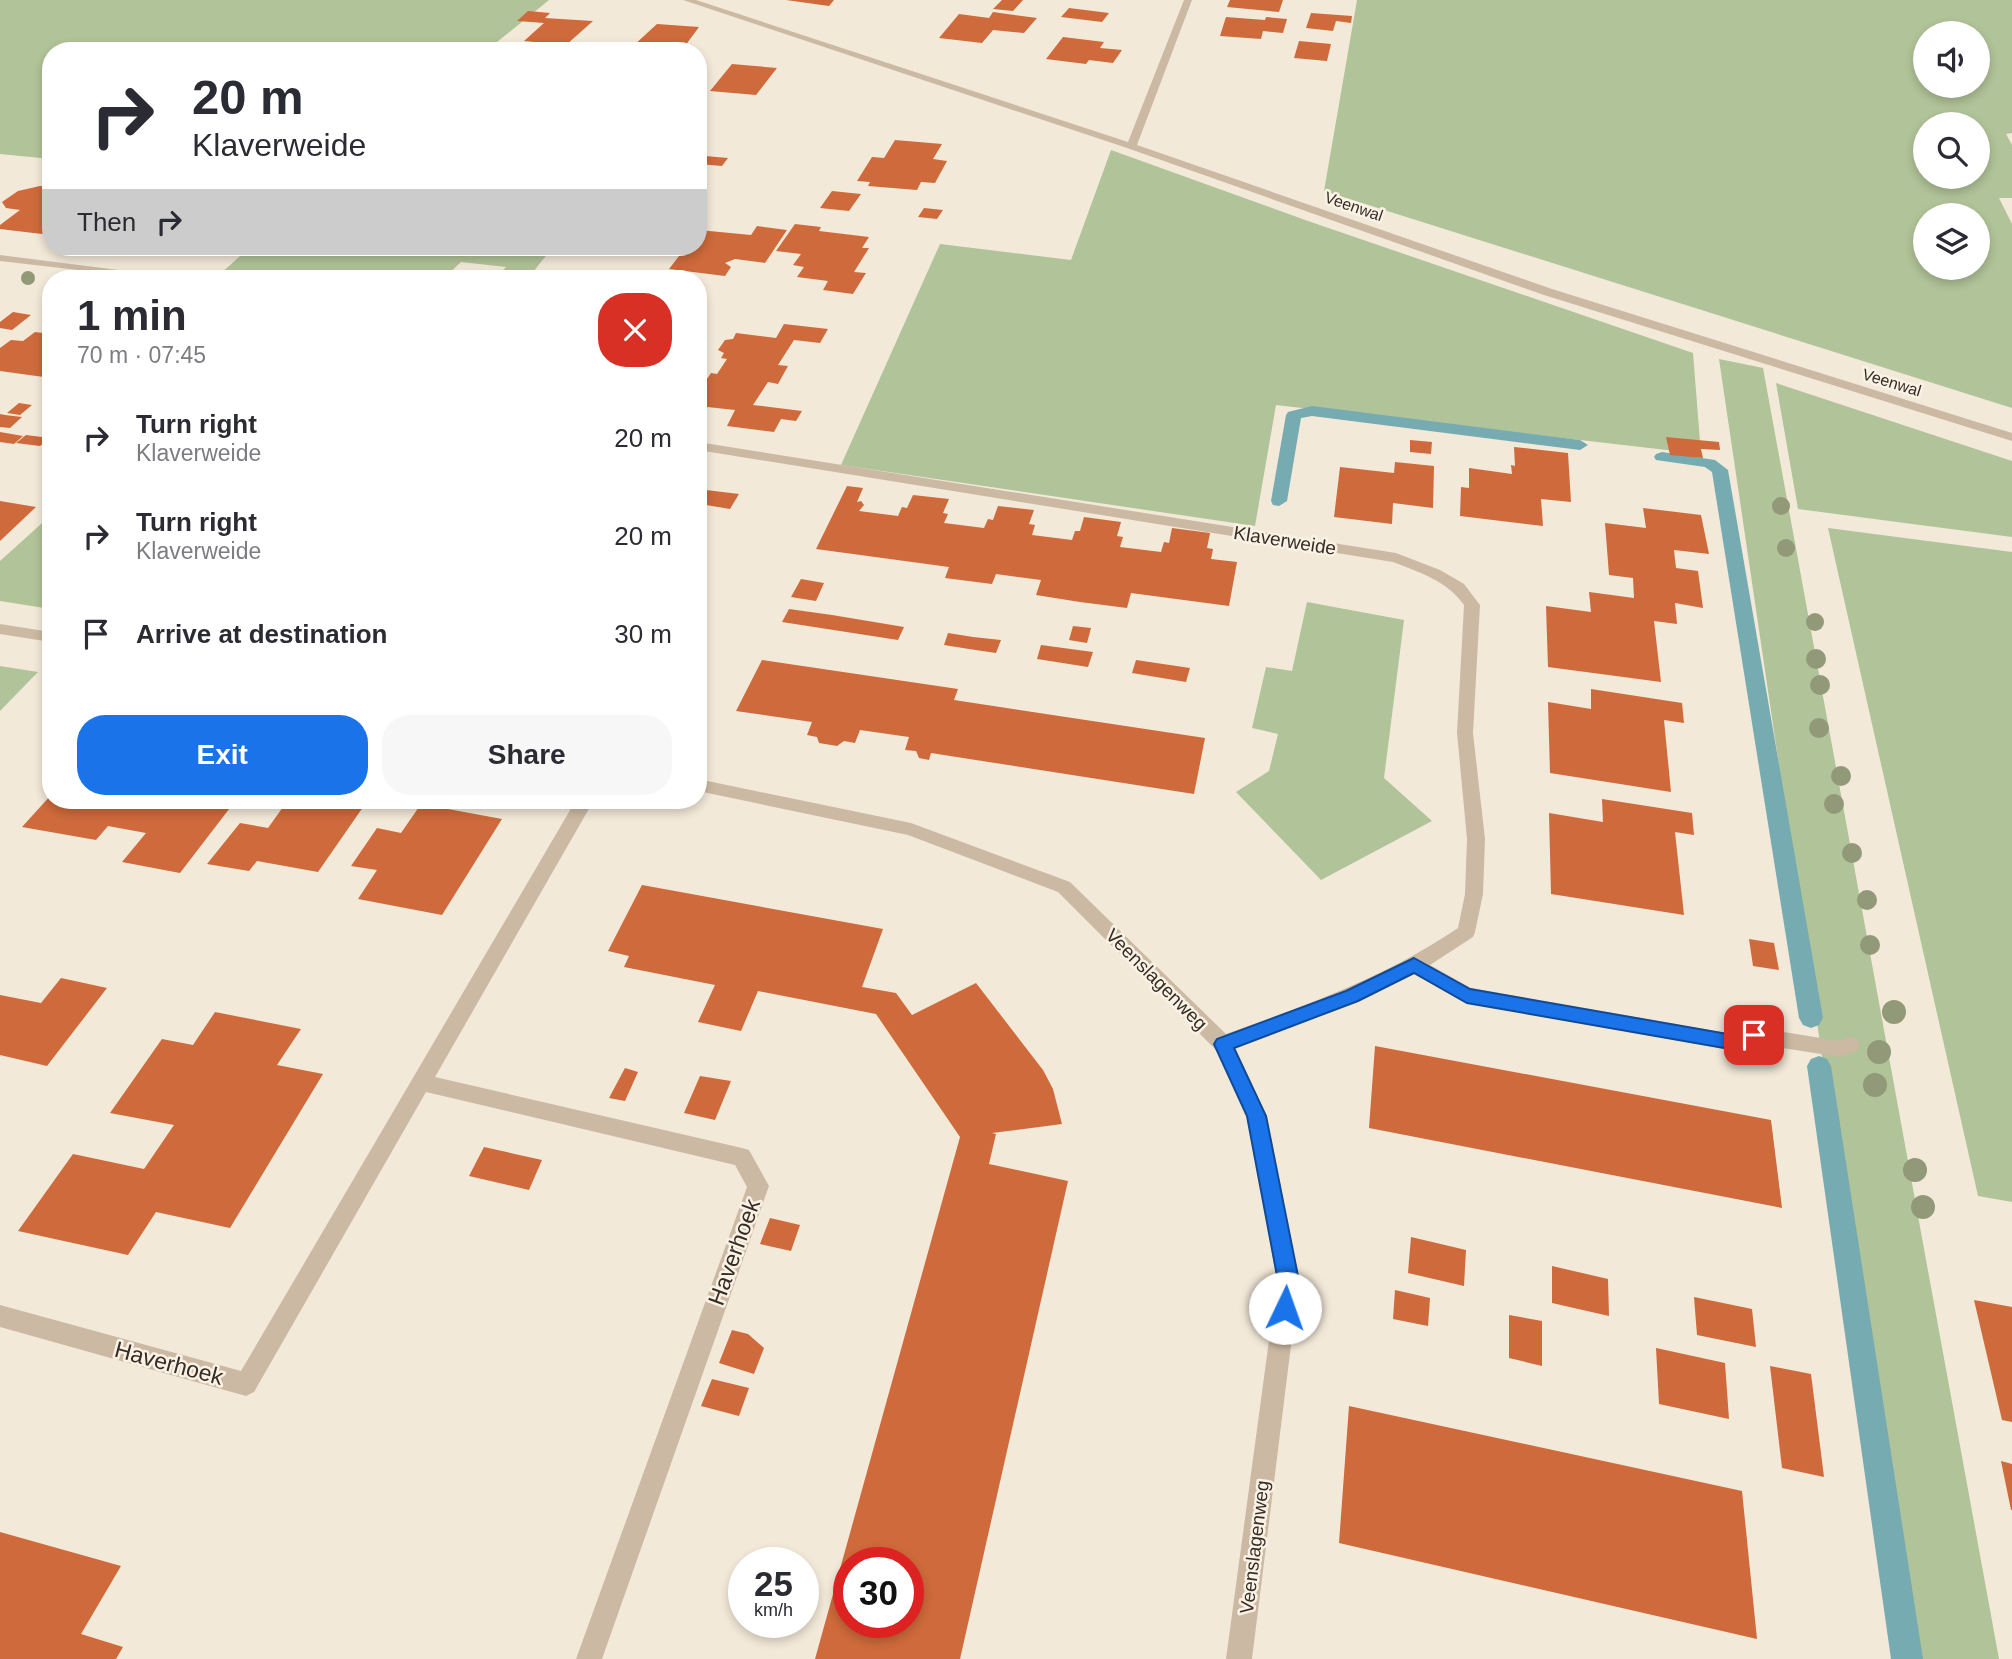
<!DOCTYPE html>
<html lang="en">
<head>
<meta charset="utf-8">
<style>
  :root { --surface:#fff; --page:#f7f7f7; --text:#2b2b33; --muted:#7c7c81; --accent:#1a73e8 }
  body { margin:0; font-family:Arial,sans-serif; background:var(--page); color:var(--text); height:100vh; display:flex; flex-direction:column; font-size:26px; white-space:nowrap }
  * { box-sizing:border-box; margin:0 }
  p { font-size:23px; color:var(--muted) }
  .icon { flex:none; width:38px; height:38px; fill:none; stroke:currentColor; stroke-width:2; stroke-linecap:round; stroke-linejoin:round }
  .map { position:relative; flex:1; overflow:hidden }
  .side { position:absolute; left:42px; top:270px; width:665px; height:539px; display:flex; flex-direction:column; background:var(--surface); border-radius:28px; box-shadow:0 4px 10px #0003 }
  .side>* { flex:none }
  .hud { position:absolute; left:42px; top:42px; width:665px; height:214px; border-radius:28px; box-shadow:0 4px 10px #0003; background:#fff; color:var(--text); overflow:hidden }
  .controls { position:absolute; left:1913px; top:21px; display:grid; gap:14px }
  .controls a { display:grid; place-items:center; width:77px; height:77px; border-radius:50%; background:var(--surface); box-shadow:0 4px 10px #0003; font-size:35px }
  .speed { position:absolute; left:728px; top:1547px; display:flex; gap:14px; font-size:35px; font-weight:700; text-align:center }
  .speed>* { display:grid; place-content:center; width:91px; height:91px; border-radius:50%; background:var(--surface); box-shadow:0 4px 10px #0003; line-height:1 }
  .speed small { font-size:18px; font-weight:400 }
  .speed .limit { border:10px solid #d22; background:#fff; color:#111 }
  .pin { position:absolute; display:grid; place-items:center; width:60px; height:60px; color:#fff; margin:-30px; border-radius:14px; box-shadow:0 4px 10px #0006 }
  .me { position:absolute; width:77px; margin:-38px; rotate:3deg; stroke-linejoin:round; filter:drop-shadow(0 0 5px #0008) }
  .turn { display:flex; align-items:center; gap:24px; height:147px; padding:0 35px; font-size:32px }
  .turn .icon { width:91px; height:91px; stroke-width:2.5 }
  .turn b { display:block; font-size:49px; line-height:60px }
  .then { display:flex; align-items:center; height:66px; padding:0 35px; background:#0003; gap:14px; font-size:26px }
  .round { display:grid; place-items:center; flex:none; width:74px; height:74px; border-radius:28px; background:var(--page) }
  .summary { display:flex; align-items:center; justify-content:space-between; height:119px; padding:0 35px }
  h1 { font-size:42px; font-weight:700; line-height:52px }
  .button { display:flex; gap:14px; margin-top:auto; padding:14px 35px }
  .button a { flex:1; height:80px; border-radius:28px; background:var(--accent); color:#fff; font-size:28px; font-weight:700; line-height:80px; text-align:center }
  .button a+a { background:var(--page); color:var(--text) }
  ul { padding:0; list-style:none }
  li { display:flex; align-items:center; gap:21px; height:98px; padding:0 35px }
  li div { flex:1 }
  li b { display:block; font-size:26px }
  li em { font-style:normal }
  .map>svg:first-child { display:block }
</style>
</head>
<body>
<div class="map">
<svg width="2012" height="1659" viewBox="0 0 2012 1659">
  <rect width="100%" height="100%" fill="#f3e9d9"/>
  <!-- green -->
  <path fill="#b1c398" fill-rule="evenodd" d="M0 0H549L486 51H51V159L0 154Z
    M1357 0H2012V133L2006 134 2012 145V198H1999L2012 224V408L1324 191ZM1925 33H1978V86H1925ZM1925 124H1978V177H1925ZM1925 215H1978V268H1925Z
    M1111 150 1308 221 1693 353 1701 454 1276 405 1255 526 841 465 940 244 1071 260Z
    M250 247H553L529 277 500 273 506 267 461 262 444 278 218 276Z
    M1719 359 1763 368 1999 1659H1911Z
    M1776 383 2012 461V537L1798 509Z
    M51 515V609L0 601V561Z
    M1828 528 2012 552V1202L1978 1196Z
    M1307 602 1404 620 1384 778 1432 821 1321 880 1236 792 1269 771 1278 734 1252 728 1266 667 1292 671Z
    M0 666 38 672 0 711Z"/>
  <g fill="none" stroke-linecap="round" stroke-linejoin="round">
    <!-- stream -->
    <path fill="#76abb2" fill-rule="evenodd" d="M1312 406 1580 440 1588 445 1580 450 1312 416 1301 418 1287 501 1279 506 1273 505 1271 501 1286 415 1288 412Z
      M1662 452 1715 460 1728 470 1823 1018 1819 1025 1811 1028 1803 1025 1799 1018 1712 472 1705 467 1656 460 1654 457 1656 454Z
      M1819 1056 1827 1059 1831 1066 1923 1659H1891L1807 1066 1811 1059Z"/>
  </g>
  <!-- building -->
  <path fill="#ce6a3b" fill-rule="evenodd" d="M786 0H834L829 6Z
    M1002 0H1023L1013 11 993 9Z
    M1230 0H1283L1279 12 1227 7Z
    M1069 8 1109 13 1102 22 1061 17Z
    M528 11 550 13 545 18 593 21 566 45 557 44 550 50 527 48 534 42 524 41 544 23 517 21Z
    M993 12 1037 18 1024 33 993 30 982 43 939 38 959 14 989 18Z
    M1311 13 1352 16 1351 23 1336 21 1333 31 1306 28Z
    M1226 17 1265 20 1266 17 1287 19 1283 33 1263 31 1261 39 1220 36Z
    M657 24 699 27 682 50 663 48 667 51H651L656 48 633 46Z
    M1063 37 1104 42 1100 48 1122 50 1113 63 1089 60 1086 64 1046 59Z
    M1299 41 1331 44 1327 61 1294 58Z
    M732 64 777 68 756 95 710 91Z
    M895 140 942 144 933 159 947 161 935 183 921 182 917 190 868 186 870 182 857 181 872 157 884 158Z
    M705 156 728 158 722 166 699 164Z
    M40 186 51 187V227L42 234 0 229V225L20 210 6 208 2 202 18 191Z
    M832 191 861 194 849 211 820 208Z
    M924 208 943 210 937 219 918 217Z
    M795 224 821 227 819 231 869 237 862 248H869L854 272 866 273 853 294 823 290 828 281 797 277 804 267 793 265 801 254 776 251Z
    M757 226 787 230 765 263 735 259 725 263 731 267 725 276 669 269 686 247H698L699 230 751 235Z
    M13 312 31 315 12 330 0 328V322Z
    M784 324 828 329 820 343 794 340 778 365 788 366 778 384 768 382 753 405 802 411 796 421 781 419 774 432 727 426 735 410 698 406V392L711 373 717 374 727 359 721 358 724 353 718 350 725 340 733 339 736 333 776 338Z
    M35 332 51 334V378L0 371V348L11 340 23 341Z
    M19 403 32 405 20 415 7 413Z
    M0 414 5 415 22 417 10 428 0 427Z
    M0 432 23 436 14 444 0 442Z
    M26 435 50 438 40 446 16 443Z
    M1666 437 1719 442 1720 450 1701 449 1703 458 1670 455Z
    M1410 440 1432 442 1431 454 1410 452Z
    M1514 447 1568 453 1571 502 1541 499 1543 526 1460 516 1461 487 1469 488V468L1512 474 1511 465 1515 466Z
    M1395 462 1434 466 1433 508 1393 503 1392 524 1334 517 1340 467 1394 473Z
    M847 486 863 488 857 502 861 501 864 505 859 511 898 516 902 507 907 508 913 495 949 499 943 513 948 514 944 523 984 528 988 519 993 520 998 506 1034 510 1029 524 1035 525 1032 535 1072 540 1075 531H1080L1084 517 1121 522 1117 536 1123 537 1120 547 1161 552 1164 542 1169 543 1172 528 1210 533 1207 548 1213 549 1211 559 1237 562 1229 606 1131 593 1127 608 1080 602 1036 595 1041 580 996 574 992 584 945 578 949 567 816 549Z
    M698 489 739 494 730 509 706 505 698 518Z
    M0 501 36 507 0 541Z
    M1643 508 1701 515 1709 554 1674 550 1676 568 1698 571 1703 608 1675 603 1677 624 1654 621 1661 682 1548 667 1546 606 1591 612 1589 592 1634 598 1633 578 1609 575 1605 523 1646 528Z
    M801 579 824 583 816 601 791 597Z
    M789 609 832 615 904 627 898 640 782 622Z
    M1073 626 1091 628 1087 643 1069 640Z
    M948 633 973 637 1001 640 996 653 969 649 944 645Z
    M1041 645 1093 652 1088 667 1037 659Z
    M762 660 958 689 954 700 1205 738 1194 794 931 753 929 760 919 758 916 751 905 750 909 737 860 730 855 743 844 741 837 746 819 743 817 737 807 735 812 722 736 711Z
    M1136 660 1190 668 1186 682 1132 673Z
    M1591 689 1682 703 1684 723 1664 720 1671 792 1550 773 1548 702 1591 709Z
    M51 795V800H236L180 873 122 862 146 833 108 826 96 840 22 827Z
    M1602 799 1692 813 1694 835 1675 832 1684 915 1551 894 1549 813 1603 822Z
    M288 800H368L318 872 257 861 249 871 207 864 240 823 268 828Z
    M421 804 502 819 442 915 358 899 377 870 351 866 377 828 401 833Z
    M642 885 883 929 862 987 896 993 912 1015 976 983 1043 1070 1053 1089 1062 1124 992 1133 996 1134 989 1164 1068 1181 960 1659H815L960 1137 876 1014 758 991 741 1031 698 1022 715 985 624 967 629 956 608 951ZM849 1563H908V1622H849Z
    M1749 939 1774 943 1779 970 1753 966Z
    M61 978 107 988 47 1066 0 1055V995L41 1003Z
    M215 1012 301 1029 277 1065 323 1074 230 1228 156 1212 128 1255 18 1231 73 1154 144 1169 174 1125 110 1113 162 1039 193 1045Z
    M1375 1046 1771 1120 1782 1208 1369 1128Z
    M625 1068 638 1072 625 1101 609 1098Z
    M700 1076 731 1081 715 1120 684 1113Z
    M484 1147 542 1160 529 1190 469 1176Z
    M770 1218 800 1225 791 1251 760 1244Z
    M1411 1237 1466 1250 1464 1286 1408 1273Z
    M1552 1266 1608 1279 1609 1316 1552 1303Z
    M1395 1290 1430 1298 1428 1326 1393 1319Z
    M1694 1297 1752 1309 1756 1347 1697 1335Z
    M1974 1300 2012 1307V1422L2002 1420Z
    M1509 1315 1542 1321V1366L1509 1358Z
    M732 1330 748 1334 764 1348 754 1374 719 1363Z
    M1656 1348 1725 1363 1729 1419 1659 1404Z
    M1770 1366 1811 1374 1824 1477 1782 1468Z
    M712 1379 749 1388 739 1416 701 1406Z
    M1349 1406 1742 1491 1757 1639 1339 1543Z
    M2001 1461 2012 1464V1510H2011Z
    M0 1532 121 1566 81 1634 123 1647 116 1659H0Z"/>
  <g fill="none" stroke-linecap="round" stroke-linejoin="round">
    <!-- minor -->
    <path fill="#ccb9a4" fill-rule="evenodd" d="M683 0H696L1128 142 1184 0H1192L1137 145 1552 289 2012 433V441L1544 295 1127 148Z
      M0 255 134 272 147 278 0 261Z
      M698 442 1396 553 1440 570 1464 584 1480 605 1473 733 1485 839 1483 894 1475 932 1473 937 1430 965 1471 988 1738 1035 1754 1027 1839 1041 1850 1037 1857 1039 1860 1045 1857 1051 1840 1057 1757 1044 1741 1052 1467 1003 1414 974 1356 1002 1235 1048 1267 1116 1299 1281 1252 1659H1226L1277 1281 1247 1116 1216 1050 1058 892 908 835 698 791V779L911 823 1070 882 1226 1034C1307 1005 1386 977 1458 928L1465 894 1467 839 1457 733 1464 605C1447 581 1421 573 1393 562L698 450Z
      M0 624 51 632V642L0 634Z
      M576 800H594L435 1077 742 1148 749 1150 769 1186 602 1659H576L747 1187 735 1165 426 1092 254 1392 246 1396 0 1327V1305L241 1371Z"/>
  </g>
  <!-- trees -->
  <g fill="#929978">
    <circle cx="28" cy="278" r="7"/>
    <circle cx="1781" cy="506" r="9"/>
    <circle cx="1786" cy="548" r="9"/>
    <circle cx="1815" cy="622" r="9"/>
    <circle cx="1816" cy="659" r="10"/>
    <circle cx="1820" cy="685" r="10"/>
    <circle cx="1819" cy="728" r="10"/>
    <circle cx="1841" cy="776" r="10"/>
    <circle cx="1834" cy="804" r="10"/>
    <circle cx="1852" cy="853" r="10"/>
    <circle cx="1867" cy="900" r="10"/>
    <circle cx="1870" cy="945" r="10"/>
    <circle cx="1894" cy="1012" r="12"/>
    <circle cx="1879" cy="1052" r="12"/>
    <circle cx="1875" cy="1085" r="12"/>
    <circle cx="1915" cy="1170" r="12"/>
    <circle cx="1923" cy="1207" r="12"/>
  </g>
  <!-- route -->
  <path fill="#1a73e8" stroke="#114b97" stroke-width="2" d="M1414 958 1470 989 1739 1036 1754 1027 1761 1029 1763 1035 1761 1040 1741 1051 1467 1003 1414 973 1358 1001 1234 1048 1266 1116 1299 1281 1292 1315 1285 1318 1278 1315 1275 1308 1278 1281 1247 1116 1214 1044 1217 1039 1346 991Z"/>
  <g text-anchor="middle" stroke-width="5" stroke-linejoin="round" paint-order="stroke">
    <!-- far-street labels -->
    <g font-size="16" fill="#372d26" stroke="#faf2e5">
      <text transform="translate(1354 206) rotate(19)" y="6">Veenwal</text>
      <text transform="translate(1892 382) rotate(17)" y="6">Veenwal</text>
    </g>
    <!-- street labels -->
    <g font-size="19" fill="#372d26" stroke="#faf2e5">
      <text transform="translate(1285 540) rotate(9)" y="7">Klaverweide</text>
      <text transform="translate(1157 979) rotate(45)" y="7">Veenslagenweg</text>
      <text transform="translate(1254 1547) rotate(-83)" y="7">Veenslagenweg</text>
    </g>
    <!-- near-street labels -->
    <g font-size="23" fill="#372d26" stroke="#faf2e5">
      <text transform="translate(734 1252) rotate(-70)" y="8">Haverhoek</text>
      <text transform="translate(169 1363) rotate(15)" y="8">Haverhoek</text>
    </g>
  </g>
</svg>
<div class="controls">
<a><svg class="icon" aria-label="sound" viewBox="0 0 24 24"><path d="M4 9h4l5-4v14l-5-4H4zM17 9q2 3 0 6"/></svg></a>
<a><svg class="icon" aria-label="search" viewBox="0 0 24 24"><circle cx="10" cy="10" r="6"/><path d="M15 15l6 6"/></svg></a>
<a><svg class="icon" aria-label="layers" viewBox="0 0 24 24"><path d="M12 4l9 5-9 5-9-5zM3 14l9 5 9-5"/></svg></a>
</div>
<div class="speed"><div>25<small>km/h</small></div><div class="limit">30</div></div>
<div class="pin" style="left:1754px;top:1035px;background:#d93025"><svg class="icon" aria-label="arrive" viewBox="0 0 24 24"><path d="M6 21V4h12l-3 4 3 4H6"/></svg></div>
<svg class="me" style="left:1285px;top:1308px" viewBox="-20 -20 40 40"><circle r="19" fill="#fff"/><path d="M0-13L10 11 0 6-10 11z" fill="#1a73e8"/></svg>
<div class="hud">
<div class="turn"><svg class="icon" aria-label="right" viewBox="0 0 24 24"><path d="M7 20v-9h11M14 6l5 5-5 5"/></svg><div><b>20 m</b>Klaverweide</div></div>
<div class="then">Then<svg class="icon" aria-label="right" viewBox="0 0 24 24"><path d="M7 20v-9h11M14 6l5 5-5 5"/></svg></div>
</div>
<section class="side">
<div class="summary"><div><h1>1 min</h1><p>70 m · 07:45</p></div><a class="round" style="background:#d93025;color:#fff"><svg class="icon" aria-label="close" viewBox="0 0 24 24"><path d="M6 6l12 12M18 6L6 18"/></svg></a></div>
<ul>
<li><svg class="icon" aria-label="right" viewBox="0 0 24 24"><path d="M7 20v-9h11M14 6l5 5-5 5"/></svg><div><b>Turn right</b><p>Klaverweide</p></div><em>20 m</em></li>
<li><svg class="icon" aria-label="right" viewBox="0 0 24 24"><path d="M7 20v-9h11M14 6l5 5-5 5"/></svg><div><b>Turn right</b><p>Klaverweide</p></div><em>20 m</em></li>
<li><svg class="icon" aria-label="arrive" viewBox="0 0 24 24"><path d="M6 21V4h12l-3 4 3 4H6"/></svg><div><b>Arrive at destination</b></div><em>30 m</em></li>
</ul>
<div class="button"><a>Exit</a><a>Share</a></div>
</section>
</div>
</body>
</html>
